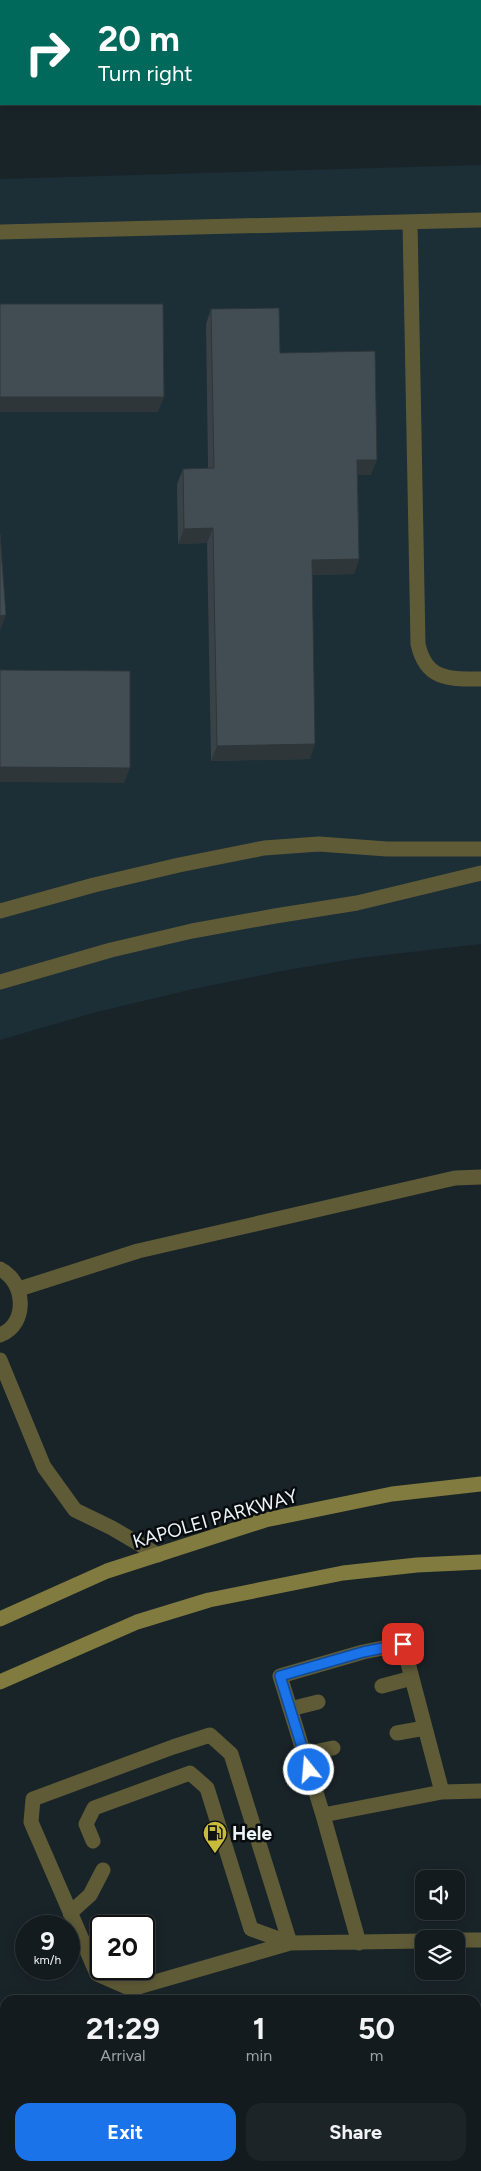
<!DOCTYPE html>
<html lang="en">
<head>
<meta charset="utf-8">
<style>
  :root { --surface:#131b1f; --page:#1c2428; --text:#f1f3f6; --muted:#9da1a4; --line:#32393d; --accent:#1a73e8 }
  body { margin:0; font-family:Figtree,sans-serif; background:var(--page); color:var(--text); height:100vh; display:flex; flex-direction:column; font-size:19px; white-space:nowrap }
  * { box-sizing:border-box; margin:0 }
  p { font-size:16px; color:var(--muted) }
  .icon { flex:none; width:28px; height:28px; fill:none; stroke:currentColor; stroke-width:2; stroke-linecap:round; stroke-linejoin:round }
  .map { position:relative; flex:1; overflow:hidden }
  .panel { position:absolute; left:0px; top:1995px; width:481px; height:176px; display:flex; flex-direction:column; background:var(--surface); border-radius:15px 15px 0 0; box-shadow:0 2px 12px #0003,0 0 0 1px var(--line) }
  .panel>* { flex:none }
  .hud { position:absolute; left:0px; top:0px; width:481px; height:105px; box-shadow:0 2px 12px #0003,0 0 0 1px var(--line); background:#00695c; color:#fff; overflow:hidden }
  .fabs { position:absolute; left:415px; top:1870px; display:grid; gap:10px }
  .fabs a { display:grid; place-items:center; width:50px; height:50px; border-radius:10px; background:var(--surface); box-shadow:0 2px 12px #0003,0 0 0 1px var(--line); font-size:25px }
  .speed { position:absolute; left:15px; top:1915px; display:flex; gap:10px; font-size:25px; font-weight:700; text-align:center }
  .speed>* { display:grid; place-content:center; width:65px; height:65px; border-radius:50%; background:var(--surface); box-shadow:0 2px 12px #0003,0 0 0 1px var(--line); line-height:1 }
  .speed small { font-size:12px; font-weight:400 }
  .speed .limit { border:2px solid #111; border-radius:8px; background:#fff; color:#111 }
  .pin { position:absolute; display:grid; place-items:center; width:42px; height:42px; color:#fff; margin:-21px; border-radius:10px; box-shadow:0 2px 8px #0006 }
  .me { position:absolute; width:55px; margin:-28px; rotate:343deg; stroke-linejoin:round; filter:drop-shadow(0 0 4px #0008) }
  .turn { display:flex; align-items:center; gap:18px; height:105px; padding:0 15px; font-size:22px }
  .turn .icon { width:65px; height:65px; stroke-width:2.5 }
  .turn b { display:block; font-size:35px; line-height:42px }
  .eta { display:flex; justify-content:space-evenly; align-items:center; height:85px; text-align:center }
  .eta b { font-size:30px; font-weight:700; line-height:35px }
  .action { display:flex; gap:10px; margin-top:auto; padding:10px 15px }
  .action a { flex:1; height:58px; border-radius:15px; background:var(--accent); color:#fff; font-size:20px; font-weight:700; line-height:58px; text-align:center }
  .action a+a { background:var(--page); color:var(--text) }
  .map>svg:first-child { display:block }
</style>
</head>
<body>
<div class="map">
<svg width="481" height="2171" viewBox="0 0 481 2171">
  <rect width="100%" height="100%" fill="#192429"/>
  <!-- built -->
  <path fill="#1c2e36" d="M481 165V944L359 958 287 970 189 990 93 1013 0 1040V179Z"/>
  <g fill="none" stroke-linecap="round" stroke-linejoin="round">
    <!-- lane -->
    <path stroke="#5f5b37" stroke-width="15" d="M126 0V1
      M410 222 418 644C426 681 450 679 481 679
      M0 232 481 220
      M0 911 94 885 179 865 264 848 319 844 387 849H481
      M0 982 111 950 192 931 275 916 357 903 481 873
      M0 1269C25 1281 29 1324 0 1335
      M19 1289 138 1251 455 1178 481 1177
      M0 1360 44 1467 75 1510 112 1528 158 1555
      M382 1686 412 1678
      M290 1709 318 1702
      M397 1733 425 1728
      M304 1754 333 1748
      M323 1815 280 1676 363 1652 403 1644 442 1792
      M93 1841 86 1824 94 1808 190 1773 207 1788 251 1929 290 1943
      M70 1913 90 1895 103 1870
      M456 1940H481
      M290 1943 231 1754 210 1735 173 1747 33 1799 31 1822 97 1974 131 1989 290 1943 424 1941
      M359 1943 323 1815 442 1792 481 1791"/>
    <!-- street -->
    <path stroke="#5f5b37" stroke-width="15" d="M245 1 294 0
      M0 7H1"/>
    <!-- secondary -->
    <path stroke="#817b3f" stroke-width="15" d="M0 1619 107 1571 265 1520 392 1494 481 1484
      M0 1682 137 1622 209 1600 343 1573 417 1565 481 1562"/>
  </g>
  <!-- wall -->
  <path fill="#394247" d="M211 309 280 353 371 475H358L359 559 354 574 312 575 310 759 211 761 207 543 178 544 177 484 183 469 208 468 206 324Z"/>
  <!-- shaded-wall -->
  <path fill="#2e363a" d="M0 397H164L158 412H0Z
    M357 460H377L371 475H352Z
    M213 528 207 543 178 544 184 529Z
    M359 559 354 574 306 575 312 560Z
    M6 615 0 631V616Z
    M315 744 310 759 211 761 217 746Z
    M0 767 130 768 124 783 0 782Z"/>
  <!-- building -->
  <path fill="#424d53" stroke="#2e363a" d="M0 304H163L164 397H0Z
    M279 308 280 353 375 351 377 460H357L359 559 312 560 315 744 217 746 213 528 184 529 183 469 214 468 211 309Z
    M0 534 6 615 0 616Z
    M0 670 130 671V768L0 767Z
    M481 2151V2171H434L445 2166H476V2153Z"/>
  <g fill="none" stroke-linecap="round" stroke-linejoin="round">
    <defs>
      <path id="route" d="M309 1770 280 1676 363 1652 403 1644"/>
    </defs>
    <!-- route casing -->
    <use href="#route" stroke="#114b97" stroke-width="12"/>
    <!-- route -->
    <use href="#route" stroke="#1a73e8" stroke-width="9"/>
  </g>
  <!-- icons -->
  <defs>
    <symbol id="fuel-pin" viewBox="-11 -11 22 30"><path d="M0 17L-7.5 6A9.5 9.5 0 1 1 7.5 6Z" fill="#c8bb3b" stroke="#080c0f"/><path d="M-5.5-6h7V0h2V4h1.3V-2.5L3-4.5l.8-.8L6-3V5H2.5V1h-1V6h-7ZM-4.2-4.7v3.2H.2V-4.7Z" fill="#111"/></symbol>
  </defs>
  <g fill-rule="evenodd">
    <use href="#fuel-pin" x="201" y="1819" width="28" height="38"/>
  </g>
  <g text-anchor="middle" stroke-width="5" stroke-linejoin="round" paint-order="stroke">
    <!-- street labels -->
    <g font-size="19" fill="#edf4f8" stroke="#080c0f">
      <text transform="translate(215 1518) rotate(-16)" y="7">KAPOLEI PARKWAY</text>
    </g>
    <!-- poi labels -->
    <g font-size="19" font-weight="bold" fill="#edf4f8" stroke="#080c0f" text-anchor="start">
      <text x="232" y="1840">Hele</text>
    </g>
  </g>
</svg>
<div class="fabs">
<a><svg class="icon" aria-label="sound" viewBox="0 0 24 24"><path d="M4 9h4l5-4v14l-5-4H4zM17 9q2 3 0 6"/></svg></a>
<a><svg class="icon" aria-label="layers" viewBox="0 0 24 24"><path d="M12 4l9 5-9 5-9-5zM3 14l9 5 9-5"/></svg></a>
</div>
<div class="speed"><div>9<small>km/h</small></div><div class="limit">20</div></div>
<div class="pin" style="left:403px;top:1644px;background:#d93025"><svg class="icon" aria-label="arrive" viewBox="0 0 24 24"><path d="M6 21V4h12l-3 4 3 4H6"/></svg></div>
<svg class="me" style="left:309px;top:1770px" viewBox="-20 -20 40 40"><circle r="17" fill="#1a73e8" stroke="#fff" stroke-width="3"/><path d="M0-11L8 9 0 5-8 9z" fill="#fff"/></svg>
<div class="hud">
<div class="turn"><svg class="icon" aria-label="right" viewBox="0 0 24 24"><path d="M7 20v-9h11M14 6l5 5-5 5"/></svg><div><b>20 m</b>Turn right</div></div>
</div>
<section class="panel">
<div class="eta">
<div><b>21:29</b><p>Arrival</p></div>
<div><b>1</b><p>min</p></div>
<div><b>50</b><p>m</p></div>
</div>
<div class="action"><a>Exit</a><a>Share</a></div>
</section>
</div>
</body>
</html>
